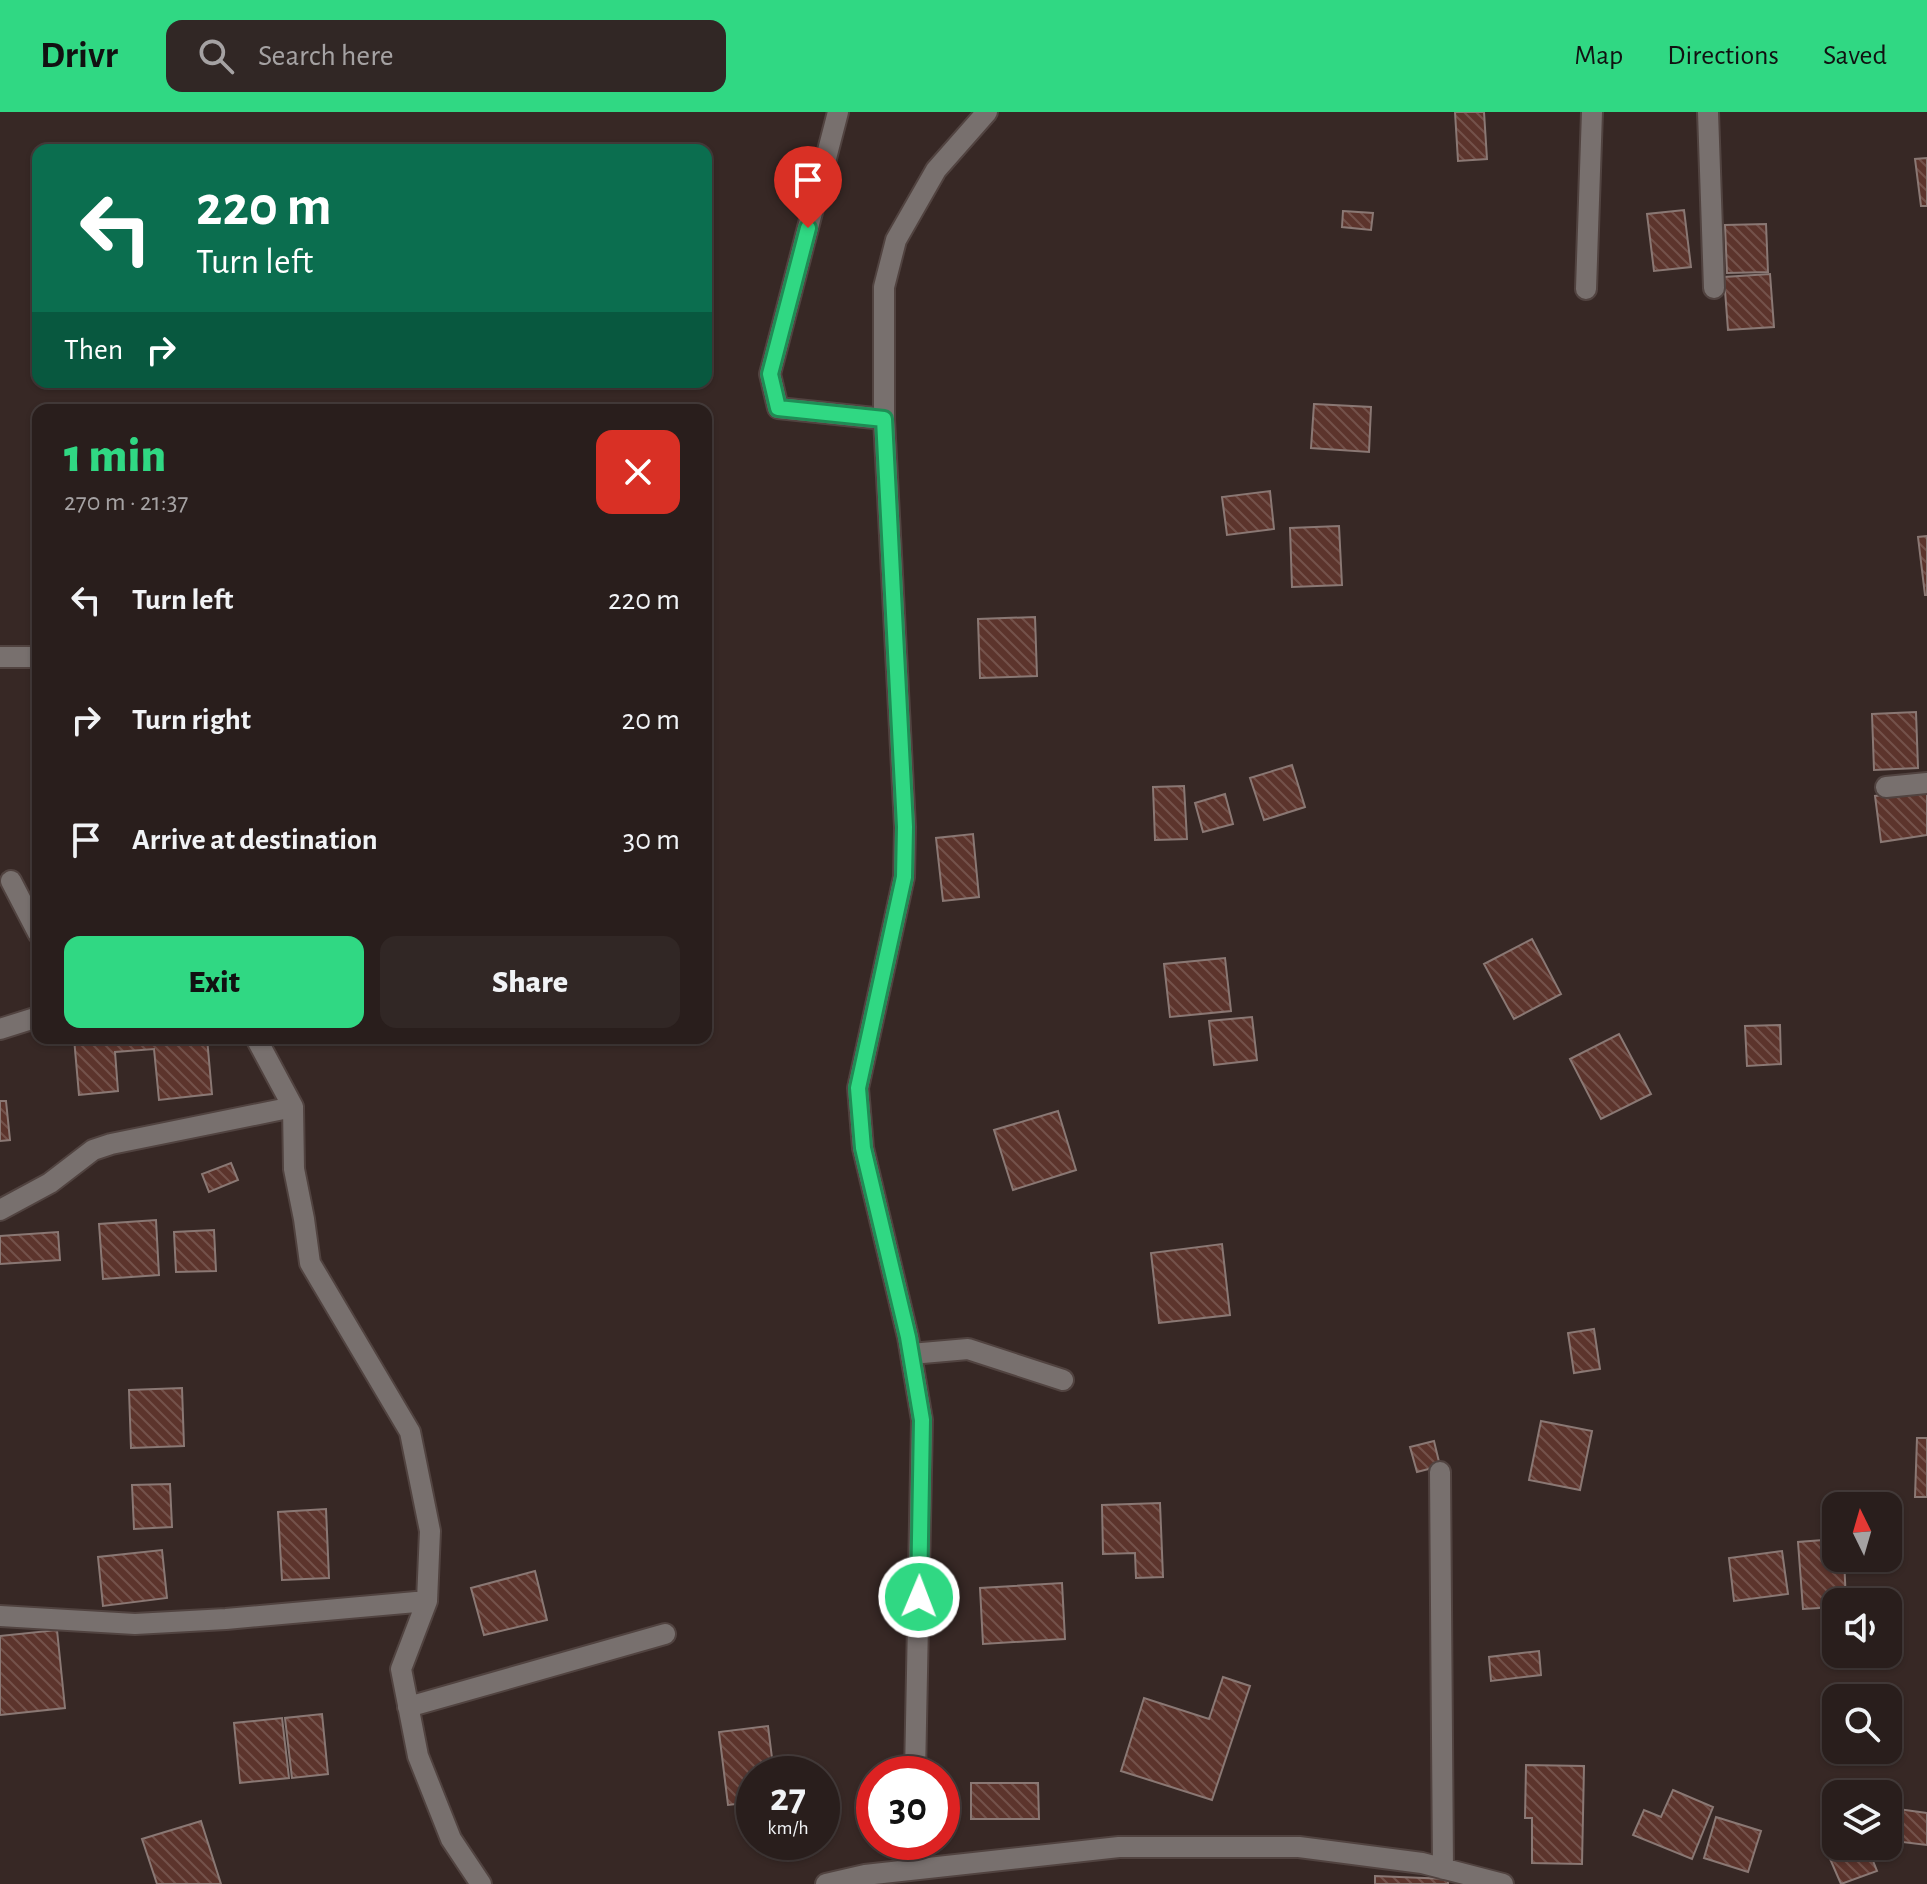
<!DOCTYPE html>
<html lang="en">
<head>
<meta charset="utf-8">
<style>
  :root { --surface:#291e1c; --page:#312725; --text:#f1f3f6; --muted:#a5a2a3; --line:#453c3b; --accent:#30d883 }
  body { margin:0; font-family:"Alegreya Sans",sans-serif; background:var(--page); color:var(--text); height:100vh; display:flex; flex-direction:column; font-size:30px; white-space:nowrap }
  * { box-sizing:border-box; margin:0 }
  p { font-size:26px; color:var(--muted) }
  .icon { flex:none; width:44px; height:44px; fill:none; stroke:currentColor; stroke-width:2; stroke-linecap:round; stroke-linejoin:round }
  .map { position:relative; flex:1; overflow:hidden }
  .side { position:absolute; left:32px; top:292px; width:680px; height:640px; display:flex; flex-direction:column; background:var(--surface); border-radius:16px; box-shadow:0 2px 6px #0004,0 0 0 2px var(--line) }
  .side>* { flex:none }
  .top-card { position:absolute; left:32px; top:32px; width:680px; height:244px; border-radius:16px; box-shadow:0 2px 6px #0004,0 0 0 2px var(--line); background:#0b6e4f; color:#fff; overflow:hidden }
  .needle { width:52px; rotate:355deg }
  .tools { position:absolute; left:1822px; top:1380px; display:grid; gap:16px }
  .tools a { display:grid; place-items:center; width:80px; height:80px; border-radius:16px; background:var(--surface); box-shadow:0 2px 6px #0004,0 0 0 2px var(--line); font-size:40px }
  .speed { position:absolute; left:736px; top:1644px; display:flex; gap:16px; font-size:40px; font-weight:700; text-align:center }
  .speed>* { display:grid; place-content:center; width:104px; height:104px; border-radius:50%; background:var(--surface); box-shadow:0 2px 6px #0004,0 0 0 2px var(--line); line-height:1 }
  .speed small { font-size:20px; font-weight:400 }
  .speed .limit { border:12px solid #d22; background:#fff; color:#111 }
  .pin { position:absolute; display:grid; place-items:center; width:68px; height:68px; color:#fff; margin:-82px -34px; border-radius:50% 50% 50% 0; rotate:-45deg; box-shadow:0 0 8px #0007 }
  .pin .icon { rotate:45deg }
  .me { position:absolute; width:88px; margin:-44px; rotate:1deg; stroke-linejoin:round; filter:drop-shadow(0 0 6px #0008) }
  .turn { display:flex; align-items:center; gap:28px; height:168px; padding:0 32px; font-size:36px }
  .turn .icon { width:104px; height:104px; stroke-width:2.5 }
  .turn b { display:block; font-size:56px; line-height:68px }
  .then { display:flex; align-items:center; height:76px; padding:0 32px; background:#0003; gap:16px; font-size:30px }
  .round { display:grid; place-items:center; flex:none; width:84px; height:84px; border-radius:16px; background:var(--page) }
  .headline { display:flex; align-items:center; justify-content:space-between; height:136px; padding:0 32px }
  h1 { font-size:48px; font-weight:800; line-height:60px; color:var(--accent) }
  .cta { display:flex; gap:16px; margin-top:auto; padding:16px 32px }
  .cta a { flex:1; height:92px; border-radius:16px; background:var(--accent); color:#111; font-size:32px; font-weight:800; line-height:92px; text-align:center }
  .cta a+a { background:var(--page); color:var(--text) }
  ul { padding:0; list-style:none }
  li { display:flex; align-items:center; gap:24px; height:120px; padding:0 32px }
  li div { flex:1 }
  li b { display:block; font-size:30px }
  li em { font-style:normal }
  header { display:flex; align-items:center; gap:48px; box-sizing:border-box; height:112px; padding:0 40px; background:var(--accent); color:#111 }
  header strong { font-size:38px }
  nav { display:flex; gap:44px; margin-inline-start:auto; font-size:28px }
  .search { width:560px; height:72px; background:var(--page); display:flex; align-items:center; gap:20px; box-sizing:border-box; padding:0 28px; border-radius:16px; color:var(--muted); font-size:30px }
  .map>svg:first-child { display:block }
</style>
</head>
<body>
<header>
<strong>Drivr</strong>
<div class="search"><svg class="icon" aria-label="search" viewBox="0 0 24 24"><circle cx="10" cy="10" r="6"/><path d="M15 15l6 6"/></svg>Search here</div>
<nav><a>Map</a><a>Directions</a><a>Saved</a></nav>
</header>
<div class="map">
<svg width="1927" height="1772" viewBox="0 0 1927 1772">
  <defs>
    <pattern id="building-back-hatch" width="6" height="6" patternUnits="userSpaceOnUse" patternTransform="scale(2)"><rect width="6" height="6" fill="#5c342c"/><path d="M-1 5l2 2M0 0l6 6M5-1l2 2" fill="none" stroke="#74524b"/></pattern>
  </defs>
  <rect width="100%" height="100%" fill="#372825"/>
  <!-- building -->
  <path fill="url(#building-back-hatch)" stroke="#8a7874" stroke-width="2" d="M1455 0H1484L1487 47 1458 49Z
    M1927 46V94H1921L1915 47Z
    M1684 98 1691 155 1654 159 1647 102Z
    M1343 99 1373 101 1371 118 1342 115Z
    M1766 112 1768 160 1727 161 1725 113Z
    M1770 162 1774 215 1728 218 1724 165Z
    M1314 292 1371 295 1369 340 1311 336Z
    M1270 379 1274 417 1227 423 1222 385Z
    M1339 414 1342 473 1292 475 1290 416Z
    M1927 424V483H1925L1918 425Z
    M1035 505 1037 564 980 566 978 507Z
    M1916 600 1918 656 1874 658 1872 602Z
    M1292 653 1305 695 1264 708 1250 666Z
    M1184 674 1187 727 1155 728 1153 675Z
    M1927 678V723L1881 730 1875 684Z
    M1225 682 1233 712 1203 720 1195 691Z
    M973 722 979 785 943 789 936 726Z
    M1532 827 1561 882 1514 907 1484 852Z
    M1225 846 1231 899 1170 905 1164 852Z
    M1252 905 1257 948 1214 953 1209 909Z
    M1780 913 1781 952 1747 954 1745 914Z
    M1619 922 1651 982 1601 1007 1570 947Z
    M74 926H207L212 982 159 988 154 937 115 940 118 979 79 983Z
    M0 989H6L10 1028 0 1029Z
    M1058 999 1076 1058 1013 1078 994 1018Z
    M231 1051 238 1068 209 1080 202 1062Z
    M156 1108 159 1163 103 1167 99 1112Z
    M214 1118 216 1159 176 1160 174 1120Z
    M58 1120 60 1148 0 1152V1124Z
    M1222 1132 1230 1203 1159 1211 1151 1141Z
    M1594 1217 1600 1257 1574 1261 1568 1221Z
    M182 1276 184 1334 131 1336 129 1278Z
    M1541 1309 1592 1319 1580 1378 1529 1368Z
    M1917 1326H1927V1385H1915Z
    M1434 1329 1440 1354 1417 1360 1410 1335Z
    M170 1372 172 1415 134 1417 132 1373Z
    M1160 1391 1163 1465 1136 1466 1135 1441 1103 1442 1102 1393Z
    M326 1397 329 1466 282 1468 278 1400Z
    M1836 1427V1446H1844L1846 1490H1836V1495L1803 1497 1798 1430Z
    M162 1438 167 1486 103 1494 98 1445Z
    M1782 1439 1788 1482 1734 1489 1729 1446Z
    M535 1459 547 1508 484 1523 471 1476Z
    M1062 1471 1065 1527 983 1532 980 1476Z
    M57 1518 65 1596 0 1603V1524Z
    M1539 1539 1541 1563 1491 1569 1489 1545Z
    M1223 1565 1250 1574 1212 1688 1121 1659 1144 1586 1209 1607Z
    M322 1602 328 1662 292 1666 285 1606Z
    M282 1606 289 1666 240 1671 234 1611Z
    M768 1614 774 1662H754V1690L728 1693 719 1620Z
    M1526 1653 1584 1654 1582 1752 1532 1751V1706H1525Z
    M971 1671H1038L1039 1707H971Z
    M1673 1678 1713 1695 1692 1747 1633 1723 1644 1698 1661 1705Z
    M1898 1697 1927 1701V1733L1894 1729Z
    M1716 1705 1761 1719 1748 1760 1704 1746Z
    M201 1709 221 1772H157L142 1727Z
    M1836 1728V1734H1867L1877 1759 1841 1772 1824 1733Z
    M1375 1764 1448 1767V1772H1375Z"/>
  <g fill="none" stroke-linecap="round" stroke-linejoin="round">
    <defs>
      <path id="minor" d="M838 0 770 262 778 296 884 307
        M1708 0 1714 176
        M1586 177 1592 0
        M0 545H38
        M1886 675 1927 671
        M11 769 38 821
        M0 917 38 905
        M256 926 293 995 294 1057 304 1107 310 1151 410 1320 430 1419 427 1489 401 1557 418 1644 451 1727 481 1772
        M0 1098 50 1071 93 1038 111 1032 293 995
        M911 1242 968 1237 1063 1268
        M1440 1360 1443 1757
        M0 1504 135 1512 226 1507 427 1489
        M408 1595 665 1522
        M915 1662 922 1308 908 1225 863 1036 858 976 904 765 905 715 884 307V175L896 128 936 58 987 0
        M914 1757V1730
        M826 1772 865 1763 1119 1735H1299L1422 1751 1503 1772"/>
    </defs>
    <!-- minor casing -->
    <use href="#minor" stroke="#514340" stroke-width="24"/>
    <!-- minor -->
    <use href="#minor" stroke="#78706e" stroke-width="20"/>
  </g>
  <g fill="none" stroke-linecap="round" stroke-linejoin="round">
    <defs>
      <path id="route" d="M808 116 770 262 778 296 884 307 905 715 904 765 858 976 863 1036 908 1225 922 1308 919 1485"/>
    </defs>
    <!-- route casing -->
    <use href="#route" stroke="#1f8c55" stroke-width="20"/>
    <!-- route -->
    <use href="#route" stroke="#30d883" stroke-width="14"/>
  </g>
</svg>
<div class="tools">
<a><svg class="needle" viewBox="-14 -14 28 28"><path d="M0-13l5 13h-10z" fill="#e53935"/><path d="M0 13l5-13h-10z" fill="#a5a2a3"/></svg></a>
<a><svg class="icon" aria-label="sound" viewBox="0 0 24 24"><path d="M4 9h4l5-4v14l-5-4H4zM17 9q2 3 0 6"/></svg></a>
<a><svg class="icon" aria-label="search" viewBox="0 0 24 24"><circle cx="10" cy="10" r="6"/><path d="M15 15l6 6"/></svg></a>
<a><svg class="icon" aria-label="layers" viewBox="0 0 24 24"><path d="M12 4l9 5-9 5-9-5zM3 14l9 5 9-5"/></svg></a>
</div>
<div class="speed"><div>27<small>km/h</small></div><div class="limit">30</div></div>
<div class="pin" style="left:808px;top:116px;background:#d93025"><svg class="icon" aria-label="arrive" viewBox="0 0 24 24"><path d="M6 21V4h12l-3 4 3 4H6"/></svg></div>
<svg class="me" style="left:919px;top:1485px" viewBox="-20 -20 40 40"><circle r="17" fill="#30d883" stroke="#fff" stroke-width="3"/><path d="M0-11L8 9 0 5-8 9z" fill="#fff"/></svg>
<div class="top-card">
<div class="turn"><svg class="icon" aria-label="left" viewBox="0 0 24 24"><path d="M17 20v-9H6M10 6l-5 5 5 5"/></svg><div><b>220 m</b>Turn left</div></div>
<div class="then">Then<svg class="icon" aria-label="right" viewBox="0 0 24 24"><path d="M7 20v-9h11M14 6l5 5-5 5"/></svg></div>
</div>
<section class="side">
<div class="headline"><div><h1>1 min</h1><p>270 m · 21:37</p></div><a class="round" style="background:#d93025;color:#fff"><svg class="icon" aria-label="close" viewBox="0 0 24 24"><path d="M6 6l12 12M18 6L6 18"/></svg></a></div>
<ul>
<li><svg class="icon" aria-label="left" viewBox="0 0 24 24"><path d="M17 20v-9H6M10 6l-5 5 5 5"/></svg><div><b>Turn left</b></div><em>220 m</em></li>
<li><svg class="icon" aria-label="right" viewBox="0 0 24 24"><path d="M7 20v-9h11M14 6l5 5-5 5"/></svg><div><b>Turn right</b></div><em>20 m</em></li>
<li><svg class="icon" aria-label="arrive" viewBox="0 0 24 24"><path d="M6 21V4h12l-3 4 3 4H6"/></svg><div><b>Arrive at destination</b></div><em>30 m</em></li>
</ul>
<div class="cta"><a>Exit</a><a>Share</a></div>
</section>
</div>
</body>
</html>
